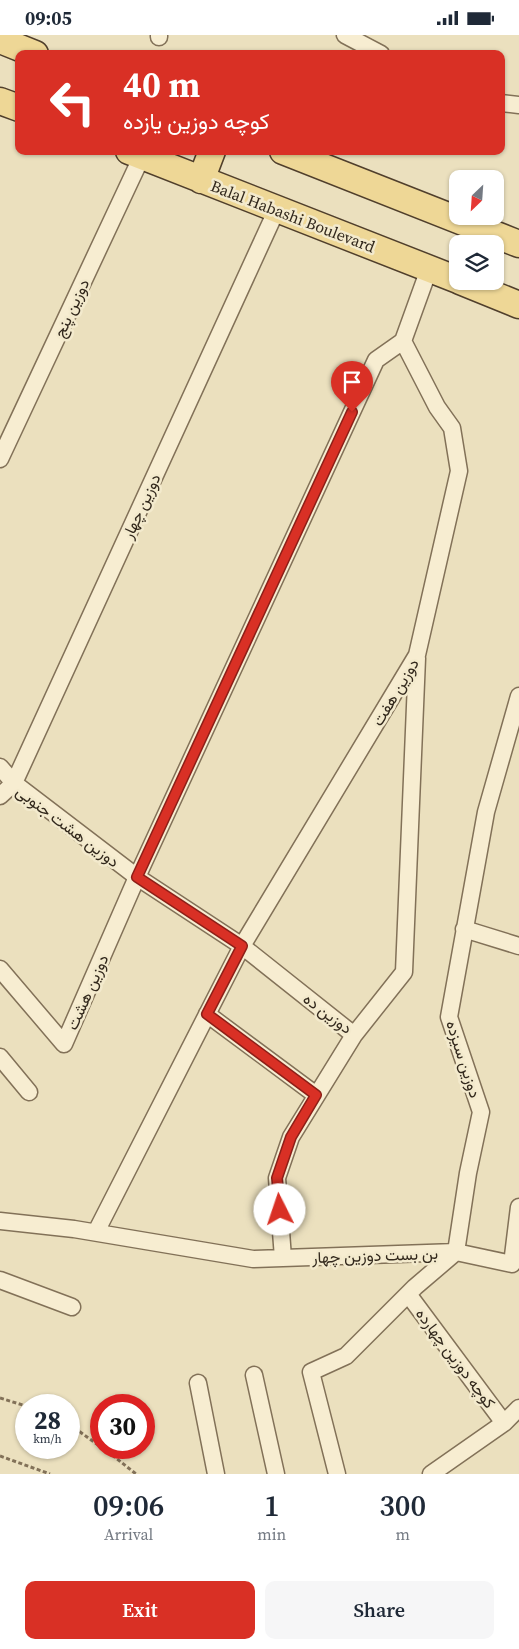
<!DOCTYPE html>
<meta charset="utf-8">
<style>
:root{--surface:#fff;--page:#f6f6f7;--text:#1f2937;--muted:#747a83;--accent:#d93025}
body{margin:0;font-family:"Source Serif 4",Vazirmatn,serif;background:var(--page);color:var(--text);height:100vh;display:flex;flex-direction:column;font-size:19px;white-space:nowrap}
*{box-sizing:border-box;margin:0}
p{font-size:16px;color:var(--muted)}
.icon{flex:none;width:28px;height:28px;fill:none;stroke:currentColor;stroke-width:2;stroke-linecap:round;stroke-linejoin:round}
.map{position:relative;height:1439px;overflow:hidden}
.details{display:flex;flex-direction:column;background:var(--surface);flex:1}
.details>*{flex:none}
.banner{position:absolute;left:15px;top:15px;width:490px;height:105px;border-radius:10px;box-shadow:0 1px 4px #0004;background:#d93025;color:#fff;overflow:hidden}
.needle{width:32px;rotate:205deg}
.buttons{position:absolute;left:449px;top:135px;display:grid;gap:10px}
.buttons a{display:grid;place-items:center;width:55px;height:55px;border-radius:10px;background:var(--surface);box-shadow:0 1px 4px #0004;font-size:25px}
.speed{position:absolute;left:15px;top:1359px;display:flex;gap:10px;font-size:25px;font-weight:700;text-align:center}
.speed>*{display:grid;place-content:center;width:65px;height:65px;border-radius:50%;background:var(--surface);box-shadow:0 1px 4px #0004;line-height:1}
.speed small{font-size:12px;font-weight:400}
.speed .limit{border:8px solid #d22;background:#fff;color:#111}
.pin{position:absolute;display:grid;place-items:center;width:42px;height:42px;color:#fff;margin:-51px -21px;border-radius:50% 50% 50% 0;rotate:-45deg;box-shadow:0 0 5px #0007}
.pin .icon{rotate:45deg}
.me{position:absolute;width:55px;margin:-28px;rotate:356deg;stroke-linejoin:round;filter:drop-shadow(0 0 4px #0008)}
.turn{display:flex;align-items:center;gap:18px;height:105px;padding:0 25px;font-size:22px}
.turn .icon{width:65px;height:65px;stroke-width:2.5}
.turn b{display:block;font-size:35px;line-height:42px}
.eta{display:flex;justify-content:space-evenly;align-items:center;height:85px;text-align:center}
.eta b{font-size:30px;font-weight:600;line-height:35px}
.primary-button{display:flex;gap:10px;margin-top:auto;padding:10px 25px}
.primary-button a{flex:1;height:58px;border-radius:10px;background:var(--accent);color:#fff;font-size:20px;font-weight:600;line-height:58px;text-align:center}
.primary-button a+a{background:var(--page);color:var(--text)}
.status{display:flex;justify-content:space-between;align-items:center;height:35px;padding:0 25px;background:var(--surface);direction:ltr}
.status svg{height:14px;fill:currentColor}
.map>svg:first-child{display:block}
.lines{fill:none;stroke-linecap:round;stroke-linejoin:round}
.minor-casing{stroke:#827158;stroke-width:19}
.primary-casing{stroke:#503f2c;stroke-width:29}
.path{stroke:#827158;stroke-width:3;stroke-dasharray:4 2.5;stroke-linecap:butt}
.minor{stroke:#f7edd1;stroke-width:16}
.primary{stroke:#eed796;stroke-width:26}
.route-casing{stroke:#8d1f18;stroke-width:12}
.route{stroke:#d93025;stroke-width:9}
.labels{text-anchor:middle;stroke-width:5;stroke-linejoin:round;paint-order:stroke}
.street-label{font-size:16px;fill:#32281c;stroke:#f3eacd}
</style>
<div class="status"><b>09:05</b><svg viewBox="0 0 49 12"><path d="M0 12V9h3v3zM5 12V6h3v6zM10 12V3h3v9zM15 12V0h3v12zM26 1h20v11H26zM47 4h2v5h-2z"/></svg></div>
<div class="map">
<svg width="519" height="1439" viewBox="0 0 519 1439">
<rect width="100%" height="100%" fill="#ebe0be"/>
<g class="lines">
<g class="minor-casing">
<path id="minor" d="M 345,0 L 381,19
M 159,2 L 159,0
M 501,68 L 519,70
M 0,424 L 142,121
M 519,661 L 486,777 L 449,982 L 481,1077 L 468,1138 L 456,1217 L 512,1229 L 519,1172
M 0,732 L 14,748 L 277,174
M 0,761 L 14,748 L 137,842 L 242,911 L 417,620 L 459,436 L 452,393 L 437,372 L 403,306 L 429,234
M 464,894 L 519,911
M 0,934 L 64,1009 L 137,842 L 376,325 L 403,306
M 207,979 L 316,1060
M 0,1022 L 29,1057
M 0,1186 L 74,1194 L 253,1224 L 456,1217 L 415,1252 L 346,1321 L 311,1337 L 337,1439
M 96,1197 L 242,911 L 354,1000 L 404,937 L 417,623
M 283,1223 L 277,1143 L 291,1102 L 354,1000
M 0,1245 L 72,1272
M 408,1259 L 504,1388
M 254,1340 L 276,1439
M 198,1348 L 216,1439
M 431,1439 L 504,1388 L 519,1373"/>
</g>
<g class="primary-casing">
<path id="primary" d="M 0,5 L 35,19
M 0,66 L 19,73
M 129,116 L 458,245
M 283,116 L 519,209
M 201,145 L 212,116
M 460,246 L 519,270"/>
</g>
<path class="path" d="M 0,1363 L 26,1371
M 69,1389 L 101,1412
M 102,1412 L 136,1439
M 0,1421 L 50,1439"/>
<use href="#minor" class="minor"/>
<use href="#primary" class="primary"/>
</g>
<g class="lines">
<g class="route-casing">
<path id="route" d="M 280,1175 L 277,1143 L 291,1102 L 316,1060 L 207,979 L 242,911 L 137,842 L 352,377"/>
</g>
<use href="#route" class="route"/>
</g>
<g class="labels">
<g class="street-label">
<text transform="translate(293 181) rotate(21)" y="6">Balal Habashi Boulevard</text>
<text transform="translate(71 273) rotate(-65)" y="6">دوزین پنج</text>
<text transform="translate(141 471) rotate(-65)" y="6">دوزین چهار</text>
<text transform="translate(395 657) rotate(-59)" y="6">دوزین هفت</text>
<text transform="translate(68 791) rotate(37)" y="6">دوزین هشت جنوبی</text>
<text transform="translate(87 957) rotate(-66)" y="6">دوزین هشت</text>
<text transform="translate(328 978) rotate(37)" y="6">دوزین ده</text>
<text transform="translate(464 1024) rotate(72)" y="6">دوزین سیزده</text>
<text transform="translate(375 1220) rotate(-2)" y="6">بن بست دوزین چهار</text>
<text transform="translate(456 1323) rotate(53)" y="6">کوچه دوزین چهارده</text>
</g>
</g>
</svg>
<div class="buttons">
<a><svg class="needle" viewBox="-14 -14 28 28"><path d="M0-13l5 13h-10z" fill="#e53935"/><path d="M0 13l5-13h-10z" fill="#747a83"/></svg></a>
<a><svg class="icon" aria-label="layers" viewBox="0 0 24 24"><path d="M12 4l9 5-9 5-9-5zM3 14l9 5 9-5"/></svg></a>
</div>
<div class="speed"><div>28<small>km/h</small></div><div class="limit">30</div></div>
<div class="pin" style="left:352px;top:377px;background:#d93025"><svg class="icon" aria-label="arrive" viewBox="0 0 24 24"><path d="M6 21V4h12l-3 4 3 4H6"/></svg></div>
<svg class="me" style="left:280px;top:1175px" viewBox="-20 -20 40 40"><circle r="19" fill="#fff"/><path d="M0-13L10 11 0 6-10 11z" fill="#d93025"/></svg>
<div class="banner">
<div class="turn"><svg class="icon" aria-label="left" viewBox="0 0 24 24"><path d="M17 20v-9H6M10 6l-5 5 5 5"/></svg><div><b>40 m</b>کوچه دوزین یازده</div></div>
</div>
</div>
<section class="details">
<div class="eta">
<div><b>09:06</b><p>Arrival</p></div>
<div><b>1</b><p>min</p></div>
<div><b>300</b><p>m</p></div>
</div>
<div class="primary-button"><a>Exit</a><a>Share</a></div>
</section>
